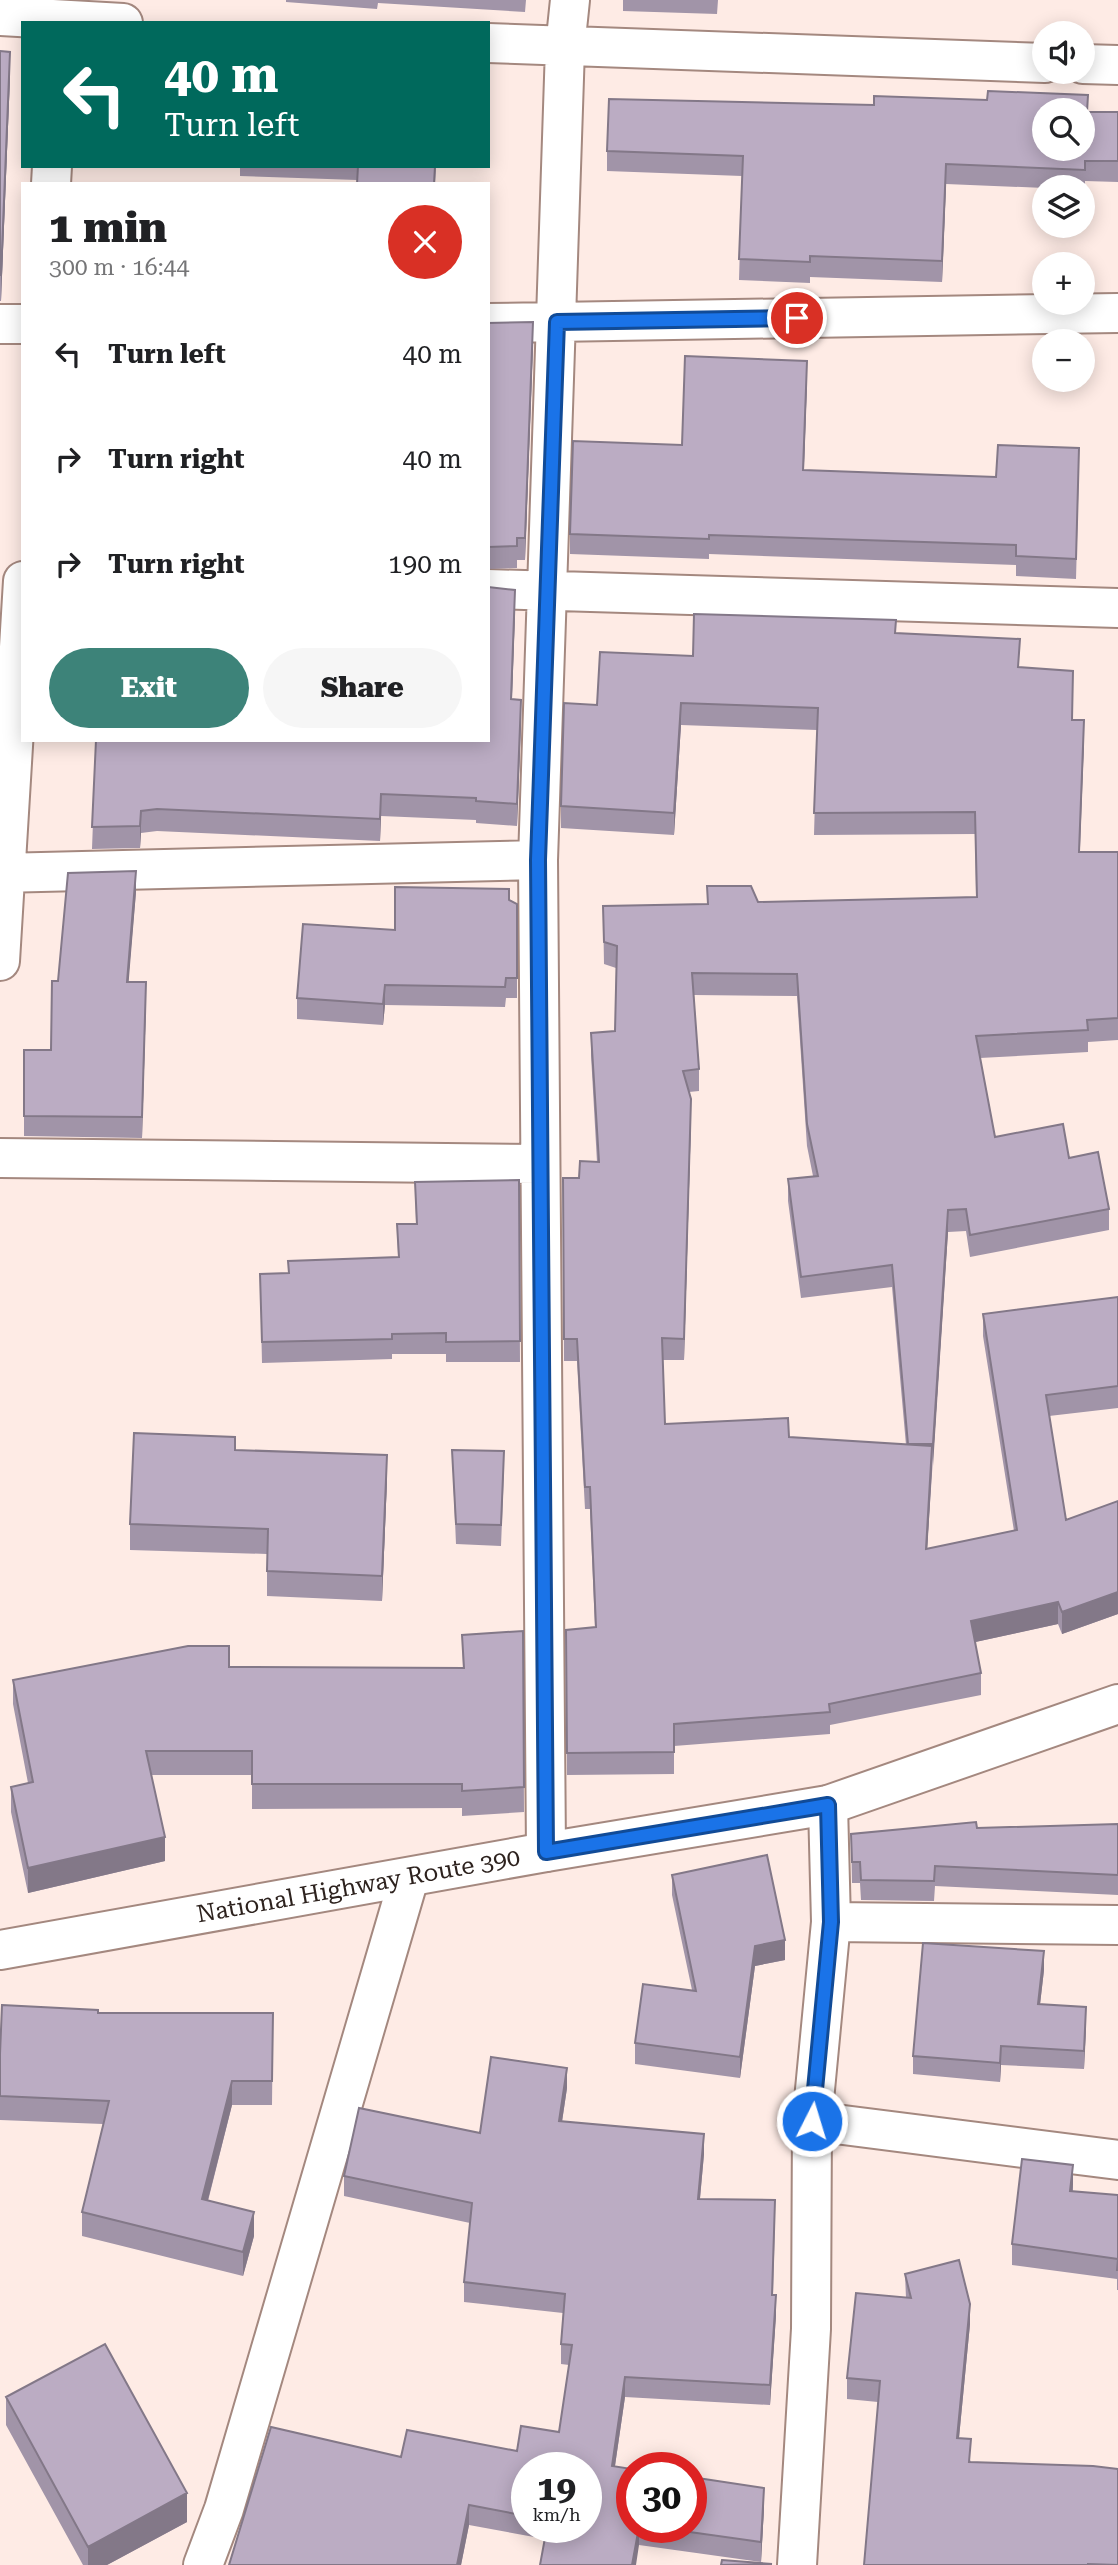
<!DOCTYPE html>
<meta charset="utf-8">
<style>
:root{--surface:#fff;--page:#f6f6f6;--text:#202124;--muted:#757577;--accent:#3d8379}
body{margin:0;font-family:"Roboto Serif",serif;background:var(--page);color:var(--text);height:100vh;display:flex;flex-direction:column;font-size:26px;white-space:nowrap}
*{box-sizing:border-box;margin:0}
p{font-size:23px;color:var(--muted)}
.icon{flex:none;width:38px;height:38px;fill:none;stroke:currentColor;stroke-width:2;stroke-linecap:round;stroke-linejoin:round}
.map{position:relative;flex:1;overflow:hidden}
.sheet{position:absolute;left:21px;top:182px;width:469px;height:560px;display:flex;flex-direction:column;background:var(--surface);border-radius:0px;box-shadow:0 4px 18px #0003}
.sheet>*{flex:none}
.top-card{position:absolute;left:21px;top:21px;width:469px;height:147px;border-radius:0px;box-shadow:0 4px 18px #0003;background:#00695c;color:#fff;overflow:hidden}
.buttons{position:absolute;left:1032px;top:21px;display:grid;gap:14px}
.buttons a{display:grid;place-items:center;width:63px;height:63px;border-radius:50%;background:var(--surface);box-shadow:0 4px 18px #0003;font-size:35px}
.speed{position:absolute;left:511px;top:2452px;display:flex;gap:14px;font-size:35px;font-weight:700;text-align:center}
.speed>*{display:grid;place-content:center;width:91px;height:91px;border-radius:50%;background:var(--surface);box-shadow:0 4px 18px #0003;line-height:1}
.speed small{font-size:18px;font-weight:400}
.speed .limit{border:10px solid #d22;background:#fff;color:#111}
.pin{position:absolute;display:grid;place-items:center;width:60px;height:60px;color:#fff;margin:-30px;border:4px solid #fff;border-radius:50%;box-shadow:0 2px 7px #0007}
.me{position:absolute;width:77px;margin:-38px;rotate:5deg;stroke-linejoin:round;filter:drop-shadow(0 0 5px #0008)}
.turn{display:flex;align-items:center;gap:24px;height:147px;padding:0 28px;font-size:32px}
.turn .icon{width:91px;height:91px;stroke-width:2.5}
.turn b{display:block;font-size:49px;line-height:60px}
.round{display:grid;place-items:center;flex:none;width:74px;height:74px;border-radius:37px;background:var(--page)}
.summary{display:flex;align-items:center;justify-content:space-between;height:119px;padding:0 28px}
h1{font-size:42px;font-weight:800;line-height:52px}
.button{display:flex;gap:14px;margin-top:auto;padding:14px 28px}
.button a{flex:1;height:80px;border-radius:42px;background:var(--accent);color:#fff;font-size:28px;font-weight:800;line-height:80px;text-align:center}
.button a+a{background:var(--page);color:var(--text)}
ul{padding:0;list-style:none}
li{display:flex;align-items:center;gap:21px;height:105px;padding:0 28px}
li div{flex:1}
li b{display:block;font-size:26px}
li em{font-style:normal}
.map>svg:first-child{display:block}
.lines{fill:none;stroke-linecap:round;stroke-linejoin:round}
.minor-casing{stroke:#a4887f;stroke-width:42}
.highway-casing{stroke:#a4887f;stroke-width:42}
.minor{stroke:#fff;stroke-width:38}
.highway{stroke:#fff;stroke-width:38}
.wall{fill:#a194a8;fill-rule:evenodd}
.shaded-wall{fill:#837888}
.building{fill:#bbacc3;stroke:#837888;stroke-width:2;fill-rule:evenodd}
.route-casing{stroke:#114b97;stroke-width:18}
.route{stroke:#1a73e8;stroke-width:12}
.labels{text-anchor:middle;stroke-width:7;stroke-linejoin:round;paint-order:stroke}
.street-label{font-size:24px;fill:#2d221e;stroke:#fdfdfd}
</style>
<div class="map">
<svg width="1118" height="2565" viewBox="0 0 1118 2565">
<rect width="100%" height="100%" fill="#feebe5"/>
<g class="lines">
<g class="minor-casing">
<path id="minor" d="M 0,16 L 123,23
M 488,43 L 1045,63
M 1083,64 L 1118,65
M 51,184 L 52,166
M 488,323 L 1118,313
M 0,324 L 23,324
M 488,589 L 1118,608
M 0,873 L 538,860
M 0,961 L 23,581
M 0,1158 L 540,1164
M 546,1852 L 538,860 L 565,48 L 570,0
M 831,1922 L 1118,1925
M 812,2121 L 1118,2160
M 203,2565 L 224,2509 L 409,1878
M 797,2565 L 811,2329 L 812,2121 L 831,1922 L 828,1805"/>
</g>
<g class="highway-casing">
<g id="highway">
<path id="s1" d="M 0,1950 L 546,1852 L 828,1805 L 1118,1704"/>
</g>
</g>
<use href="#minor" class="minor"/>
<use href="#highway" class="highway"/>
</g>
<path class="wall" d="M 286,0 L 526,0 L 525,12 L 378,3 L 377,9 L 286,2 Z
M 623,0 L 718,0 L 717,14 L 623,11 Z
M 0,51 L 10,77 L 1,301 L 0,301 Z
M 1088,112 L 1118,112 L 1118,182 L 1085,181 L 1085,190 L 1083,190 L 1083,187 L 1045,187 L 1045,188 L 946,184 L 942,282 L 810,277 L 810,283 L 739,280 L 742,176 L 607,171 L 607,151 Z
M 240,166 L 436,166 L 435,184 L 357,184 L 357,180 L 240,176 Z
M 488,323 L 533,344 L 525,560 L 517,560 L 517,568 L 488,569 Z
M 807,381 L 804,470 L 996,477 L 1079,468 L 1076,579 L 1016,576 L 1016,565 L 709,554 L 709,559 L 570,554 L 570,534 L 682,445 Z
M 515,612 L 512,700 L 521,722 L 517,826 L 476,823 L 476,820 L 381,816 L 380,841 L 157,831 L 141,833 L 140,848 L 92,849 L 96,740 L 488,740 Z
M 896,633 L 1020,667 L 1072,720 L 1084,742 L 1079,852 L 1118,852 L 1118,1040 L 1088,1042 L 1088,1052 L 980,1058 L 995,1137 L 1069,1158 L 1109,1209 L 1109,1230 L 970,1257 L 966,1231 L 948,1232 L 927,1549 L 1014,1531 L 983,1336 L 983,1314 L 1118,1297 L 1118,1408 L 1049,1416 L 1066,1520 L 1118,1501 L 1118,1614 L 1062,1634 L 1058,1624 L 975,1642 L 981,1673 L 981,1695 L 830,1725 L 830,1734 L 674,1746 L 674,1774 L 567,1775 L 566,1630 L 595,1628 L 590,1509 L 585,1509 L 577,1361 L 564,1361 L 563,1178 L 579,1178 L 597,1162 L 591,1055 L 591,1033 L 615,1031 L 616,968 L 604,964 L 603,906 L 707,904 L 707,886 L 758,902 L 976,897 L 975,834 L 814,835 L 817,730 L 681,725 L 674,835 L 561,828 L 561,806 L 597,705 L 693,656 ZM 694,995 L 797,996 L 807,1146 L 813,1176 L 788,1179 L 788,1201 L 801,1298 L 892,1287 L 906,1445 L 789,1437 L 665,1424 L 663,1360 L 684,1360 L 691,1121 L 689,1092 L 699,1091 L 699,1069 Z
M 136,892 L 128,982 L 146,1002 L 142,1138 L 24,1136 L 24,1050 L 51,1050 L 58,981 Z
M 509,900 L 517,904 L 517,998 L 506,998 L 505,1007 L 385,1005 L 383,1025 L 297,1019 L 297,998 L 395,930 Z
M 519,1180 L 520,1362 L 446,1362 L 446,1354 L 392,1354 L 392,1359 L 262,1363 L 260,1274 L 288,1273 L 398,1257 L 397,1224 L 416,1224 L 415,1182 Z
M 452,1450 L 504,1471 L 501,1546 L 456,1544 Z
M 387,1480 L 382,1601 L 267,1596 L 267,1554 L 130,1550 L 130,1524 Z
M 523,1631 L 524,1812 L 462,1816 L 462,1808 L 252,1809 L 252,1775 L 151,1775 L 165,1861 L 28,1893 L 11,1812 L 11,1787 L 28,1783 L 13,1704 L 13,1680 L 229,1667 L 463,1668 L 462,1635 Z
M 1118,1824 L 1118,1895 L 935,1886 L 934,1901 L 861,1900 L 860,1883 L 852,1883 L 851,1834 L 977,1828 Z
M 672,1875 L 785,1960 L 755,1966 L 740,2078 L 635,2064 L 635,2043 L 692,1990 L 672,1895 Z
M 1044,1970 L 1040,2004 L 1086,2025 L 1084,2069 L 1001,2065 L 1000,2082 L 913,2074 L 913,2056 Z
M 98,2013 L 273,2013 L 272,2105 L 232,2105 L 208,2201 L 254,2236 L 243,2276 L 82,2236 L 82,2212 L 103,2124 L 0,2120 L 0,2054 Z
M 567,2088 L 562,2122 L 704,2154 L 700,2199 L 775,2220 L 773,2295 L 776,2315 L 770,2405 L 625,2397 L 615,2466 L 632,2527 L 691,2527 L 764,2508 L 761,2562 L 639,2545 L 545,2539 L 469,2525 L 461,2565 L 229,2565 L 401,2457 L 517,2451 L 559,2432 L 569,2365 L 561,2364 L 561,2344 L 563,2313 L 464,2302 L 464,2282 L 470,2223 L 344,2196 L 344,2176 L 480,2133 ZM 527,2468 L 586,2527 L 527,2527 Z
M 1073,2185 L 1073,2191 L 1118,2195 L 1118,2290 L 1117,2290 L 1117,2279 L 1012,2265 L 1012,2244 Z
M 905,2274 L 970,2324 L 959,2438 L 971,2462 L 1118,2565 L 864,2565 L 878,2402 L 847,2399 L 847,2378 L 906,2298 Z
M 6,2397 L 187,2522 L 107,2565 L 83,2565 L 6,2425 Z"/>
<path class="shaded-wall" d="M 10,52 L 10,77 L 1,301 L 1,275 Z
M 946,164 L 946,184 L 942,282 L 942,261 Z
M 533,322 L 533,344 L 525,560 L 525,538 Z
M 807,361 L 807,381 L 803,490 L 803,470 Z
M 515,590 L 515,612 L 511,721 L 511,699 Z
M 521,700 L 521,722 L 517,826 L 517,804 Z
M 681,703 L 681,725 L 674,835 L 674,813 Z
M 1084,720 L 1084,742 L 1079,874 L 1079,852 Z
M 381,794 L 381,816 L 380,841 L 380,819 Z
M 141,811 L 141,833 L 140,848 L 140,826 Z
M 136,871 L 136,892 L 127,1002 L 127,982 Z
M 146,982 L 146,1002 L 142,1138 L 142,1117 Z
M 385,985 L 385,1005 L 383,1025 L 383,1004 Z
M 691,1099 L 691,1121 L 684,1360 L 684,1339 Z
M 948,1210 L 948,1232 L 933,1466 L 933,1444 Z
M 932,1446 L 932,1468 L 926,1571 L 926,1549 Z
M 387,1455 L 387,1480 L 382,1601 L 382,1576 Z
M 1118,1592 L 1118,1614 L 1062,1634 L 1062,1612 Z
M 1058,1602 L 1058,1624 L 971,1643 L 971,1621 Z
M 165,1837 L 165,1861 L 28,1893 L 28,1868 Z
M 785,1940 L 785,1960 L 755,1966 L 740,2078 L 740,2057 L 755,1946 Z
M 1044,1951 L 1044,1970 L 1038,2022 L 1038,2004 Z
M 1086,2007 L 1086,2025 L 1084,2069 L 1084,2051 Z
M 1001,2046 L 1001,2065 L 1000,2082 L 1000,2063 Z
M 567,2068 L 567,2088 L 559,2141 L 559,2121 Z
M 232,2081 L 232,2105 L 202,2223 L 202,2199 Z
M 704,2134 L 704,2154 L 698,2219 L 698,2199 Z
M 1073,2165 L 1073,2185 L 1070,2211 L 1070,2191 Z
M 254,2212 L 254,2236 L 243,2276 L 243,2252 Z
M 776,2295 L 776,2315 L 770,2405 L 770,2385 Z
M 970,2304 L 970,2324 L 957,2458 L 957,2438 Z
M 625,2377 L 625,2397 L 612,2486 L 612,2466 Z
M 764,2488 L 764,2508 L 761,2562 L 761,2542 Z
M 187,2493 L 187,2522 L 107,2565 L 88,2565 L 88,2547 Z
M 469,2505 L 469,2525 L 461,2565 L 457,2565 Z
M 639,2527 L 639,2545 L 636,2565 L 632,2565 Z"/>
<path class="building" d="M 0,51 L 10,52 L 1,275 L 0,275 Z
M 988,91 L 1088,95 L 1087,112 L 1118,112 L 1118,161 L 1085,161 L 1085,170 L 946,164 L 942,261 L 810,256 L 810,262 L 739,259 L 743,156 L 607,151 L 609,99 L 874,105 L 874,96 L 987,100 ZM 1045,110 L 1083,110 L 1083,149 L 1045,149 Z
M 358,166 L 435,166 L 434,184 L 357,184 Z
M 533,322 L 525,538 L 517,538 L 517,546 L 488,547 L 488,323 Z
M 685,356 L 807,361 L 803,470 L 996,477 L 998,445 L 1079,448 L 1076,559 L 1016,556 L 1016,545 L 709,535 L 709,539 L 570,534 L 573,441 L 682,445 Z
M 488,587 L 515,590 L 511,699 L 521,700 L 517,804 L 476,801 L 476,798 L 381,794 L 380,819 L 157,809 L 141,811 L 140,826 L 92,827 L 96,740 L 488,740 Z
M 694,614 L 896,620 L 895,633 L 1020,639 L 1018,667 L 1073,671 L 1072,720 L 1084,720 L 1079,852 L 1118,852 L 1118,1018 L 1087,1020 L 1088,1030 L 976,1036 L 995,1137 L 1063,1124 L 1069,1158 L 1098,1152 L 1109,1209 L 970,1235 L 966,1209 L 948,1210 L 933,1444 L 908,1444 L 892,1265 L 801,1277 L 788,1179 L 818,1176 L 807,1124 L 797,974 L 692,973 L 699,1069 L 683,1071 L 691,1099 L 684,1339 L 662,1338 L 665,1424 L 788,1418 L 789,1437 L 932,1446 L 926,1549 L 1017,1530 L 983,1314 L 1118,1297 L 1118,1386 L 1046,1395 L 1066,1520 L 1118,1501 L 1118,1592 L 1062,1612 L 1058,1602 L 971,1621 L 981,1673 L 829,1704 L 830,1712 L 674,1724 L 674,1752 L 567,1753 L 566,1630 L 596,1627 L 590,1487 L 585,1487 L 577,1339 L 564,1339 L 563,1178 L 579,1178 L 580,1161 L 599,1162 L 591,1033 L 615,1031 L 617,946 L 604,942 L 603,906 L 708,904 L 707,886 L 751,886 L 758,902 L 977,897 L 975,812 L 814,813 L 818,708 L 681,703 L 674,813 L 561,806 L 564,703 L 597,705 L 600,652 L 693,656 Z
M 136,871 L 127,982 L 146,982 L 142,1117 L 24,1116 L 24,1050 L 51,1050 L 52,981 L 58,981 L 68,873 Z
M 395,887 L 509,889 L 509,900 L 517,904 L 517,978 L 506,978 L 505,987 L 385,985 L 383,1004 L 297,998 L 303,924 L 395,930 Z
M 519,1180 L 520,1341 L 446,1342 L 446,1333 L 392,1334 L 392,1339 L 262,1342 L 260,1274 L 289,1273 L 288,1261 L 399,1257 L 397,1224 L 417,1224 L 415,1182 Z
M 134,1433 L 235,1437 L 235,1450 L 387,1455 L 382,1576 L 267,1571 L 268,1529 L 130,1524 Z
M 452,1450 L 504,1451 L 501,1525 L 456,1524 Z
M 523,1631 L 524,1787 L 462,1791 L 462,1784 L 252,1784 L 252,1751 L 146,1751 L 165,1837 L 28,1868 L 11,1787 L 33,1782 L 13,1680 L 188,1646 L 229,1646 L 229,1667 L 464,1668 L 462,1635 Z
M 976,1822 L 977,1828 L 1118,1824 L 1118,1875 L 935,1866 L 934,1881 L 861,1880 L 860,1862 L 852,1862 L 851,1834 Z
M 767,1855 L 785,1940 L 755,1946 L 740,2057 L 635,2043 L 643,1984 L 696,1991 L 672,1875 Z
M 923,1943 L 1044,1951 L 1038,2004 L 1086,2007 L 1084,2051 L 1001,2046 L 1000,2063 L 913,2056 Z
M 2,2005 L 98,2010 L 98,2013 L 273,2013 L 272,2081 L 232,2081 L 202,2199 L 254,2212 L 243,2252 L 82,2212 L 109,2101 L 0,2096 L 0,2054 Z
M 491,2057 L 567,2068 L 559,2121 L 704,2134 L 698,2199 L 775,2200 L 772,2295 L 776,2295 L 770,2385 L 625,2377 L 612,2466 L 632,2469 L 632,2527 L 639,2527 L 632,2565 L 540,2565 L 547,2527 L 586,2527 L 586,2468 L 527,2468 L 527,2516 L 469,2505 L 457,2565 L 229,2565 L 271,2427 L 401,2457 L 407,2430 L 517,2451 L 521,2426 L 559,2432 L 572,2345 L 561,2344 L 565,2294 L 464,2282 L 472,2203 L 344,2176 L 359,2108 L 480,2133 Z
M 1022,2159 L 1073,2165 L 1070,2191 L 1118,2195 L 1118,2270 L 1117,2270 L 1118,2259 L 1012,2244 Z
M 959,2260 L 970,2304 L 957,2438 L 971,2439 L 969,2462 L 1093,2466 L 1118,2469 L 1118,2565 L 1088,2564 L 1088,2565 L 864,2565 L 880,2381 L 847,2378 L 856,2293 L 911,2298 L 905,2274 Z
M 105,2344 L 187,2493 L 88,2547 L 6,2397 Z
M 691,2477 L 764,2488 L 761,2542 L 654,2527 L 691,2527 Z
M 722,2560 L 772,2564 L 721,2565 Z"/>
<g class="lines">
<g class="route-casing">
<path id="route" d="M 797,318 L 557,322 L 538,860 L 546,1852 L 828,1805 L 831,1922 L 812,2121"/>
</g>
<use href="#route" class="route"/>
</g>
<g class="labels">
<g class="street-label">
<text dy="8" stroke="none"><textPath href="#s1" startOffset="364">National Highway Route 390</textPath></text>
</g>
</g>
</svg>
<div class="buttons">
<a><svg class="icon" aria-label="sound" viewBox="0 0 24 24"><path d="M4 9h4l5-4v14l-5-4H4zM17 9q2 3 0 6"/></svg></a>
<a><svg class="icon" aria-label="search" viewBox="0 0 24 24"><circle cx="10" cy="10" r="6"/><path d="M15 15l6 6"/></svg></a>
<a><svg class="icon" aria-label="layers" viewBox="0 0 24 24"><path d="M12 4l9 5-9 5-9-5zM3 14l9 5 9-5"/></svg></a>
<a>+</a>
<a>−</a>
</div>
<div class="speed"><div>19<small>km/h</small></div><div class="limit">30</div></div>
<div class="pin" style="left:797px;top:318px;background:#d93025"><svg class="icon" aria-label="arrive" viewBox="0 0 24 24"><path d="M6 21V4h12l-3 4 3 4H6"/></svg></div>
<svg class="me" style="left:812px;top:2121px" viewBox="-20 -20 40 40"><circle r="17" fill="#1a73e8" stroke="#fff" stroke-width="3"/><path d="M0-11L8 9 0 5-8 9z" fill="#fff"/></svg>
<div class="top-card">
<div class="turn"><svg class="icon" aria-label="left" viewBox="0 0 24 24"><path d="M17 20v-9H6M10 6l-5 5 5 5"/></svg><div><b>40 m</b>Turn left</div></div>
</div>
<section class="sheet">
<div class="summary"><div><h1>1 min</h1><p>300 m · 16:44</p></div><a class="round" style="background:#d93025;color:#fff"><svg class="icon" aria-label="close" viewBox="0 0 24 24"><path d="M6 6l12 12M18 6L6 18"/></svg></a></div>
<ul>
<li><svg class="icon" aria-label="left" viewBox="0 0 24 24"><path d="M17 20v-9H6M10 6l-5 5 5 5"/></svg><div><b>Turn left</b></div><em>40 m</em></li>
<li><svg class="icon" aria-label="right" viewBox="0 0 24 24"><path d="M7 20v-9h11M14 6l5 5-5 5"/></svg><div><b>Turn right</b></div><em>40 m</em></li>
<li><svg class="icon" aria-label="right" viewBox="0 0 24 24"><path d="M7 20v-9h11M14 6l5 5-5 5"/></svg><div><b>Turn right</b></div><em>190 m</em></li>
</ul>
<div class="button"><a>Exit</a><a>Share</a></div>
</section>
</div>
